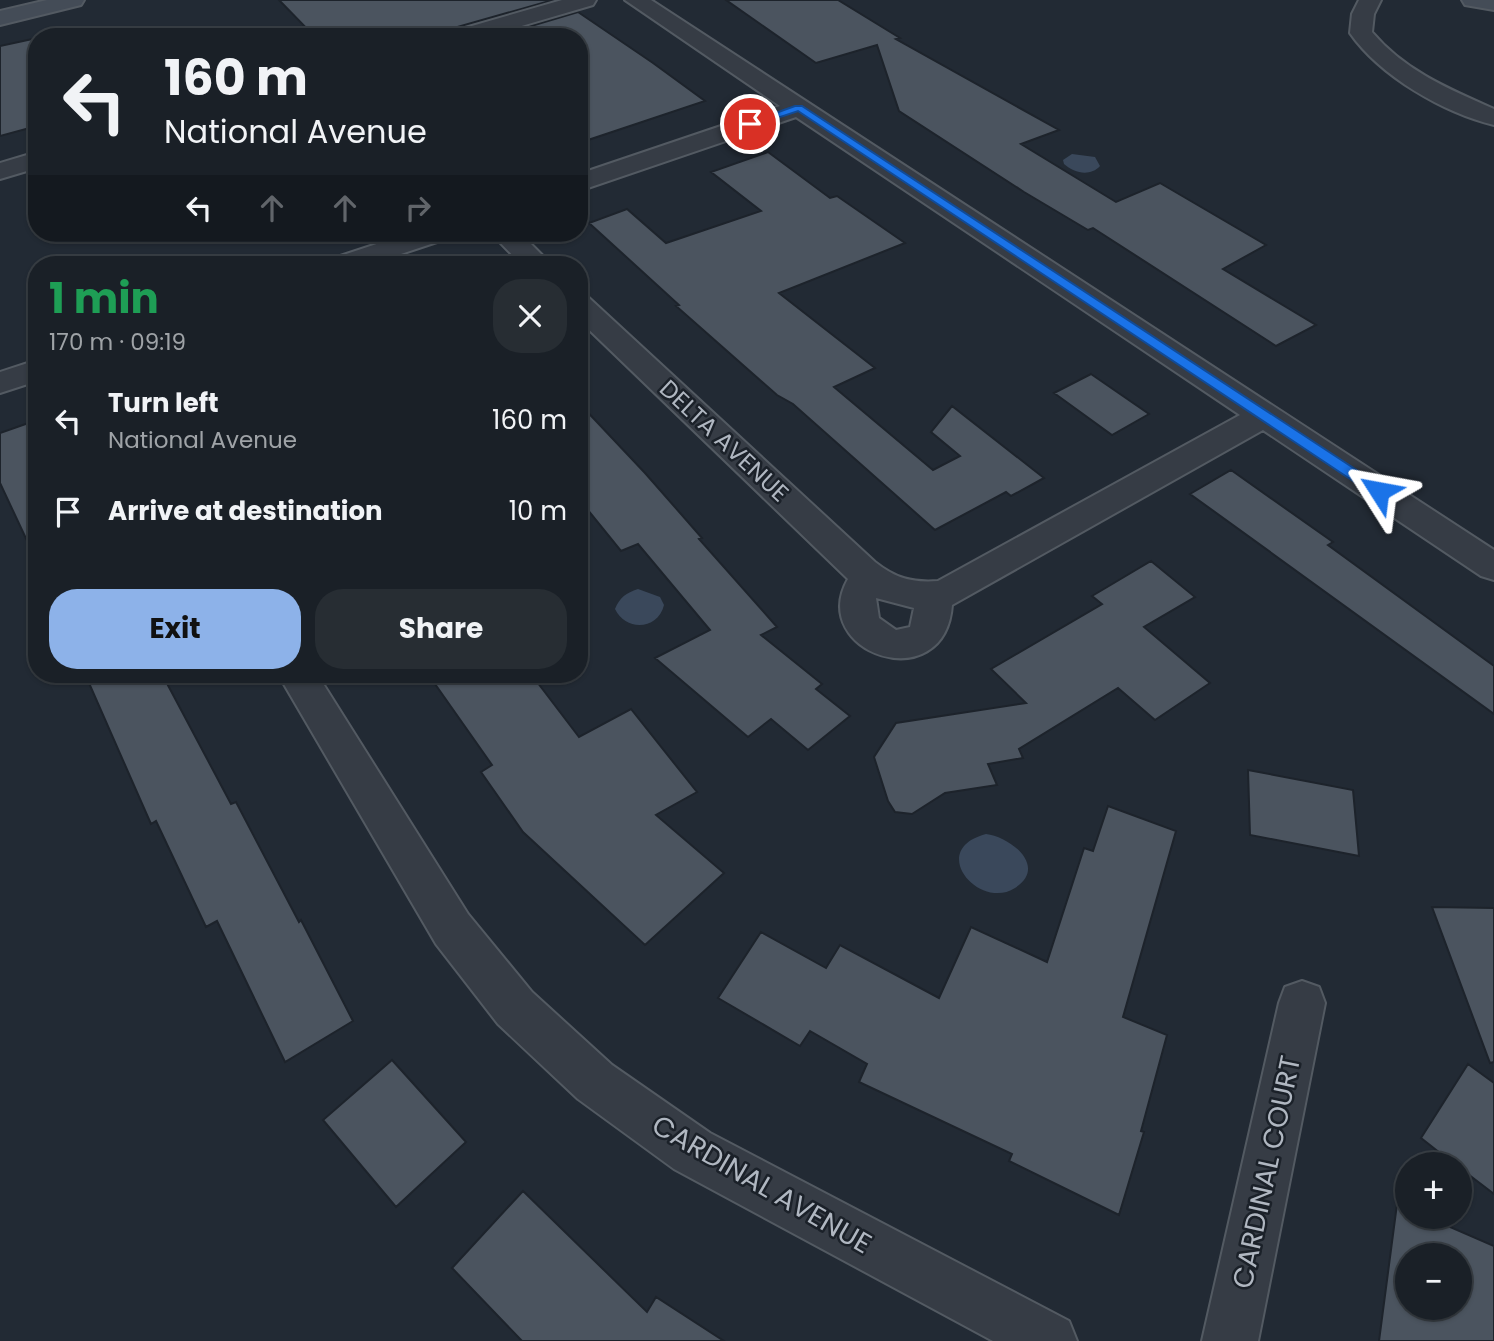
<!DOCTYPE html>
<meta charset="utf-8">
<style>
:root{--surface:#1a2027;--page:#272d33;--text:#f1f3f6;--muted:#9fa3a7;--line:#383e44;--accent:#8db2e9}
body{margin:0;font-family:Poppins,sans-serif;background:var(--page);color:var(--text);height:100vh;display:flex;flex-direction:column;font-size:26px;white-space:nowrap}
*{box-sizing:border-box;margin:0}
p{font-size:23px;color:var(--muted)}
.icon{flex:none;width:38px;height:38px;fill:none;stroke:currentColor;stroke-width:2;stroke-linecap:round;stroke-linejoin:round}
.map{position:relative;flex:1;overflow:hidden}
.details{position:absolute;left:28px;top:256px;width:560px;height:427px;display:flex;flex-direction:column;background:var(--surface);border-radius:28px;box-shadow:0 2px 5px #0004,0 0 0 2px var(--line)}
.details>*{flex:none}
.banner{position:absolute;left:28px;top:28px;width:560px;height:214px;border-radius:28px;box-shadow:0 2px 5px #0004,0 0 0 2px var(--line);background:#1a2027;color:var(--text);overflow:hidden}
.tools{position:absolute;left:1395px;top:1152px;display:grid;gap:14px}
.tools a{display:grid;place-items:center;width:77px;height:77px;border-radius:50%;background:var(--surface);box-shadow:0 2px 5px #0004,0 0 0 2px var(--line);font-size:35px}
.pin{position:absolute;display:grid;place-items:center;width:60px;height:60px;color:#fff;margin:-30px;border:4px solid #fff;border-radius:50%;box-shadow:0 2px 7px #0007}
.me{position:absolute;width:77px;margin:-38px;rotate:304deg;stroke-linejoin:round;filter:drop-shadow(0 0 5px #0008)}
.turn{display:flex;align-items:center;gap:24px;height:147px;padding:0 21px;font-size:32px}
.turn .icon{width:91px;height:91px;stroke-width:2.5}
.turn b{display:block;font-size:49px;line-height:60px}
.lanes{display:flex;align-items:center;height:66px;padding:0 21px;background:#0003;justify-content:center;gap:35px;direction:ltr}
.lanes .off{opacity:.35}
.round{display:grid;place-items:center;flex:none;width:74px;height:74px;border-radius:28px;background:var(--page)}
.overview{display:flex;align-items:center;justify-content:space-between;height:119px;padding:0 21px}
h1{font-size:42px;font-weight:700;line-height:52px;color:#1e9e55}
.cta{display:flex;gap:14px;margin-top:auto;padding:14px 21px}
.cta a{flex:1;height:80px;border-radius:28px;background:var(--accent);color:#111;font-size:28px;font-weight:700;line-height:80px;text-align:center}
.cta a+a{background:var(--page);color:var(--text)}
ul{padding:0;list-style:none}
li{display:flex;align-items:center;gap:21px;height:91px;padding:0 21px}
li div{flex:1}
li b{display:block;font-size:26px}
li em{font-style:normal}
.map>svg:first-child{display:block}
.water{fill:#3a485b}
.building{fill:#4b545f;stroke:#1d232b;stroke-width:2;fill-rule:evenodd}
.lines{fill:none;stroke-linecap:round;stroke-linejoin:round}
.minor-casing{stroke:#535a62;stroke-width:4}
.secondary-casing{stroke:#535a62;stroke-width:4}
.minor{fill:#363c45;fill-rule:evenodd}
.secondary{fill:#444c57;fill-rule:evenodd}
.route{fill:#1a73e8;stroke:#114b97;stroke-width:2}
.labels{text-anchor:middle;stroke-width:5;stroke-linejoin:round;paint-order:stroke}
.street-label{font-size:24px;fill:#b0b7c1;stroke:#1b2129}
.near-street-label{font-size:28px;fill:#b0b7c1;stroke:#1b2129}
</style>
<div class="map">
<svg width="1494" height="1341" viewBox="0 0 1494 1341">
<rect width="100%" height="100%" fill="#222a34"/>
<path class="water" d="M 1072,154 L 1095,157 L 1100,166 C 1090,177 1074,173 1064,164 L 1063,160 Z
M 638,589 L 660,597 L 664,605 C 658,630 626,632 615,609 C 620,597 626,593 638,589 Z
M 986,834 C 1011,837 1048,867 1015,888 C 980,911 926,850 986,834 Z"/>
<path class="building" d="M 279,0 L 553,0 L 450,29 L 446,37 L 315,37 Z
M 726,0 L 838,0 L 900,38 L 896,39 L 1059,130 L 1021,144 L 1116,202 L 1160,183 L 1266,245 L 1223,269 L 1316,325 L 1276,346 L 1093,228 L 1088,230 L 1024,192 L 899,111 L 877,45 L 816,63 Z
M 578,12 L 653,63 L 705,101 L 579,143 L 579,37 L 494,37 Z
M 37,38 L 37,126 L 0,136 L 0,46 Z
M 768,152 L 830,198 L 837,196 L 905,243 L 779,293 L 875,368 L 834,387 L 933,470 L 960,456 L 931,432 L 952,406 L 1044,478 L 1011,496 L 1006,492 L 935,530 L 793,404 L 777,395 L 676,306 L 679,305 L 589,223 L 627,209 L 666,243 L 761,211 L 711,172 Z
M 1091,374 L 1149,414 L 1112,435 L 1054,393 Z
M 579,403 L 645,473 L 702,538 L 699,539 L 777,627 L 761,635 L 822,684 L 816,689 L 850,716 L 808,750 L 771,719 L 748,737 L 655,658 L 710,630 L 638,544 L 621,551 L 579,499 Z
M 37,420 L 37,562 L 0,483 L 0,433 Z
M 1231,470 L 1333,542 L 1328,545 L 1494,666 L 1494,714 L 1190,494 Z
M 1151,561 L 1195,597 L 1144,627 L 1210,683 L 1155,720 L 1118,688 L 1019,749 L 1023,758 L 988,764 L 997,785 L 945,793 L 912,814 L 895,812 L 888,801 L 874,757 L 896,723 L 1026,703 L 991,669 L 1102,604 L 1092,596 Z
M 85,674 L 162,674 L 231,804 L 236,802 L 299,922 L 301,920 L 353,1021 L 285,1062 L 217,921 L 206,927 L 156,821 L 151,824 Z
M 428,674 L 531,674 L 579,737 L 631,709 L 697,792 L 656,815 L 724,873 L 645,945 L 523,832 L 481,772 L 492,765 Z
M 1248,770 L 1353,790 L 1359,856 L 1250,835 Z
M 1108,806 L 1176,831 L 1123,1017 L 1167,1035 L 1141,1131 L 1144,1132 L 1119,1215 L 1009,1161 L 1012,1154 L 859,1082 L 867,1064 L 810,1031 L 800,1046 L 718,998 L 761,932 L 826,968 L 840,945 L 939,998 L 971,927 L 1047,962 L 1084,848 L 1093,851 Z
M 1432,907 L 1494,908 L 1494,1062 L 1490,1063 Z
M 392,1060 L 466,1142 L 396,1207 L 323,1120 Z
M 1468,1064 L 1494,1083 L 1494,1194 L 1460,1168 L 1460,1164 L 1454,1164 L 1421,1138 Z
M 523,1191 L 647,1312 L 656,1297 L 724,1341 L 522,1341 L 452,1268 Z
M 1397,1204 L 1407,1208 L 1407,1216 L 1425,1216 L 1494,1246 L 1494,1341 L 1379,1341 ZM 1407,1255 L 1460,1255 L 1460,1307 L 1407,1307 Z"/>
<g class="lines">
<g class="minor-casing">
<path id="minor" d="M 562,0 L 596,0 L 593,5 L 484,37 L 448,37 L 451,32 Z
M 625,0 L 651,0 L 1494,550 L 1494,580 L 1481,576 L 1263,430 L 952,605 C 945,700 806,653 848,579 L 579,320 L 579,295 L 589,298 L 875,562 C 895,578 912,583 938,581 L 1240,415 L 796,117 L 579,191 L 579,174 L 780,106 ZM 876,598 L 914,608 L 910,627 L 896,630 L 879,618 Z
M 1359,0 L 1381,0 L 1374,14 L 1372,32 C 1405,71 1449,89 1494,109 L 1494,125 C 1444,113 1380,76 1350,33 L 1352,14 Z
M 37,152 L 37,168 L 0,179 L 0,163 Z
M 410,233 L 450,233 L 446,239 L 371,264 L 330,264 L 334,258 Z
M 491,233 L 520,233 L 551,264 L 521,264 Z
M 37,360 L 37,381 L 0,393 L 0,372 Z
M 278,674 L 317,674 L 468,914 L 532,992 L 612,1065 L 710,1133 L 1069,1321 L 1077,1341 L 993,1341 L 674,1169 L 578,1099 L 498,1024 L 436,944 Z
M 1302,981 L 1319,987 L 1325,1003 L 1258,1341 L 1202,1341 L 1279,1003 L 1285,987 Z"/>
</g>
<g class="secondary-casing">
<path id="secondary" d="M 47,0 L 84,0 L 81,5 L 0,25 L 0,11 Z
M 1462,0 L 1494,0 L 1494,10 L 1465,5 Z"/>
</g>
<use href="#minor" class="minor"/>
<use href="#secondary" class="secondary"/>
</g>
<path class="route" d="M 795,106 L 802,106 L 1384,488 L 1384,495 L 1374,495 L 798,111 L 750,127 L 745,124 Z"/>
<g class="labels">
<g class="street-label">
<text transform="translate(724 441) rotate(43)" y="8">DELTA AVENUE</text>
</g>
<g class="near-street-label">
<text transform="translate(1266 1172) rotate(-78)" y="10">CARDINAL COURT</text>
<text transform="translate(762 1184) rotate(30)" y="10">CARDINAL AVENUE</text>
</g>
</g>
</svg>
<div class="tools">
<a>+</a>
<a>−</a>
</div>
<div class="pin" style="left:750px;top:124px;background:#d93025"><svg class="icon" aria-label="arrive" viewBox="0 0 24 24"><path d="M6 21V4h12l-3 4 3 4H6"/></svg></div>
<svg class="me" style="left:1379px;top:491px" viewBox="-20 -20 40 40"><path d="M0-17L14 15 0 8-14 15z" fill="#1a73e8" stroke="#fff" stroke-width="4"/></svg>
<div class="banner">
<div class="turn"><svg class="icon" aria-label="left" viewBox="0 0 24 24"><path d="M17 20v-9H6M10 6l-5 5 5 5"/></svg><div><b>160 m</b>National Avenue</div></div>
<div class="lanes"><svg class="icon" aria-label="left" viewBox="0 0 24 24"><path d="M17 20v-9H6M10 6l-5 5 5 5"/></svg><svg class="icon off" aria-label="ahead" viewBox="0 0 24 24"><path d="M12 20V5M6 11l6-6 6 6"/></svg><svg class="icon off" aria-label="ahead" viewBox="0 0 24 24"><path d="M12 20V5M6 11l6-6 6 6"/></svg><svg class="icon off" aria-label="right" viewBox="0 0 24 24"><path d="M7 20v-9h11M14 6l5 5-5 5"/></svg></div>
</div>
<section class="details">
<div class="overview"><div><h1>1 min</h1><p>170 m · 09:19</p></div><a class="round"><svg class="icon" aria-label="close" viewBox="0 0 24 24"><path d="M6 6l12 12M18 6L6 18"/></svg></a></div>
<ul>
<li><svg class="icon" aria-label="left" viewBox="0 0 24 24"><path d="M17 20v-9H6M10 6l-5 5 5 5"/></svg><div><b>Turn left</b><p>National Avenue</p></div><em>160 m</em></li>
<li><svg class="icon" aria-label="arrive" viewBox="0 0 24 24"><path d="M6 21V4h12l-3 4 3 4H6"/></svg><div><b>Arrive at destination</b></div><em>10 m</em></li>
</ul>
<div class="cta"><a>Exit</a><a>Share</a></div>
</section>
</div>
